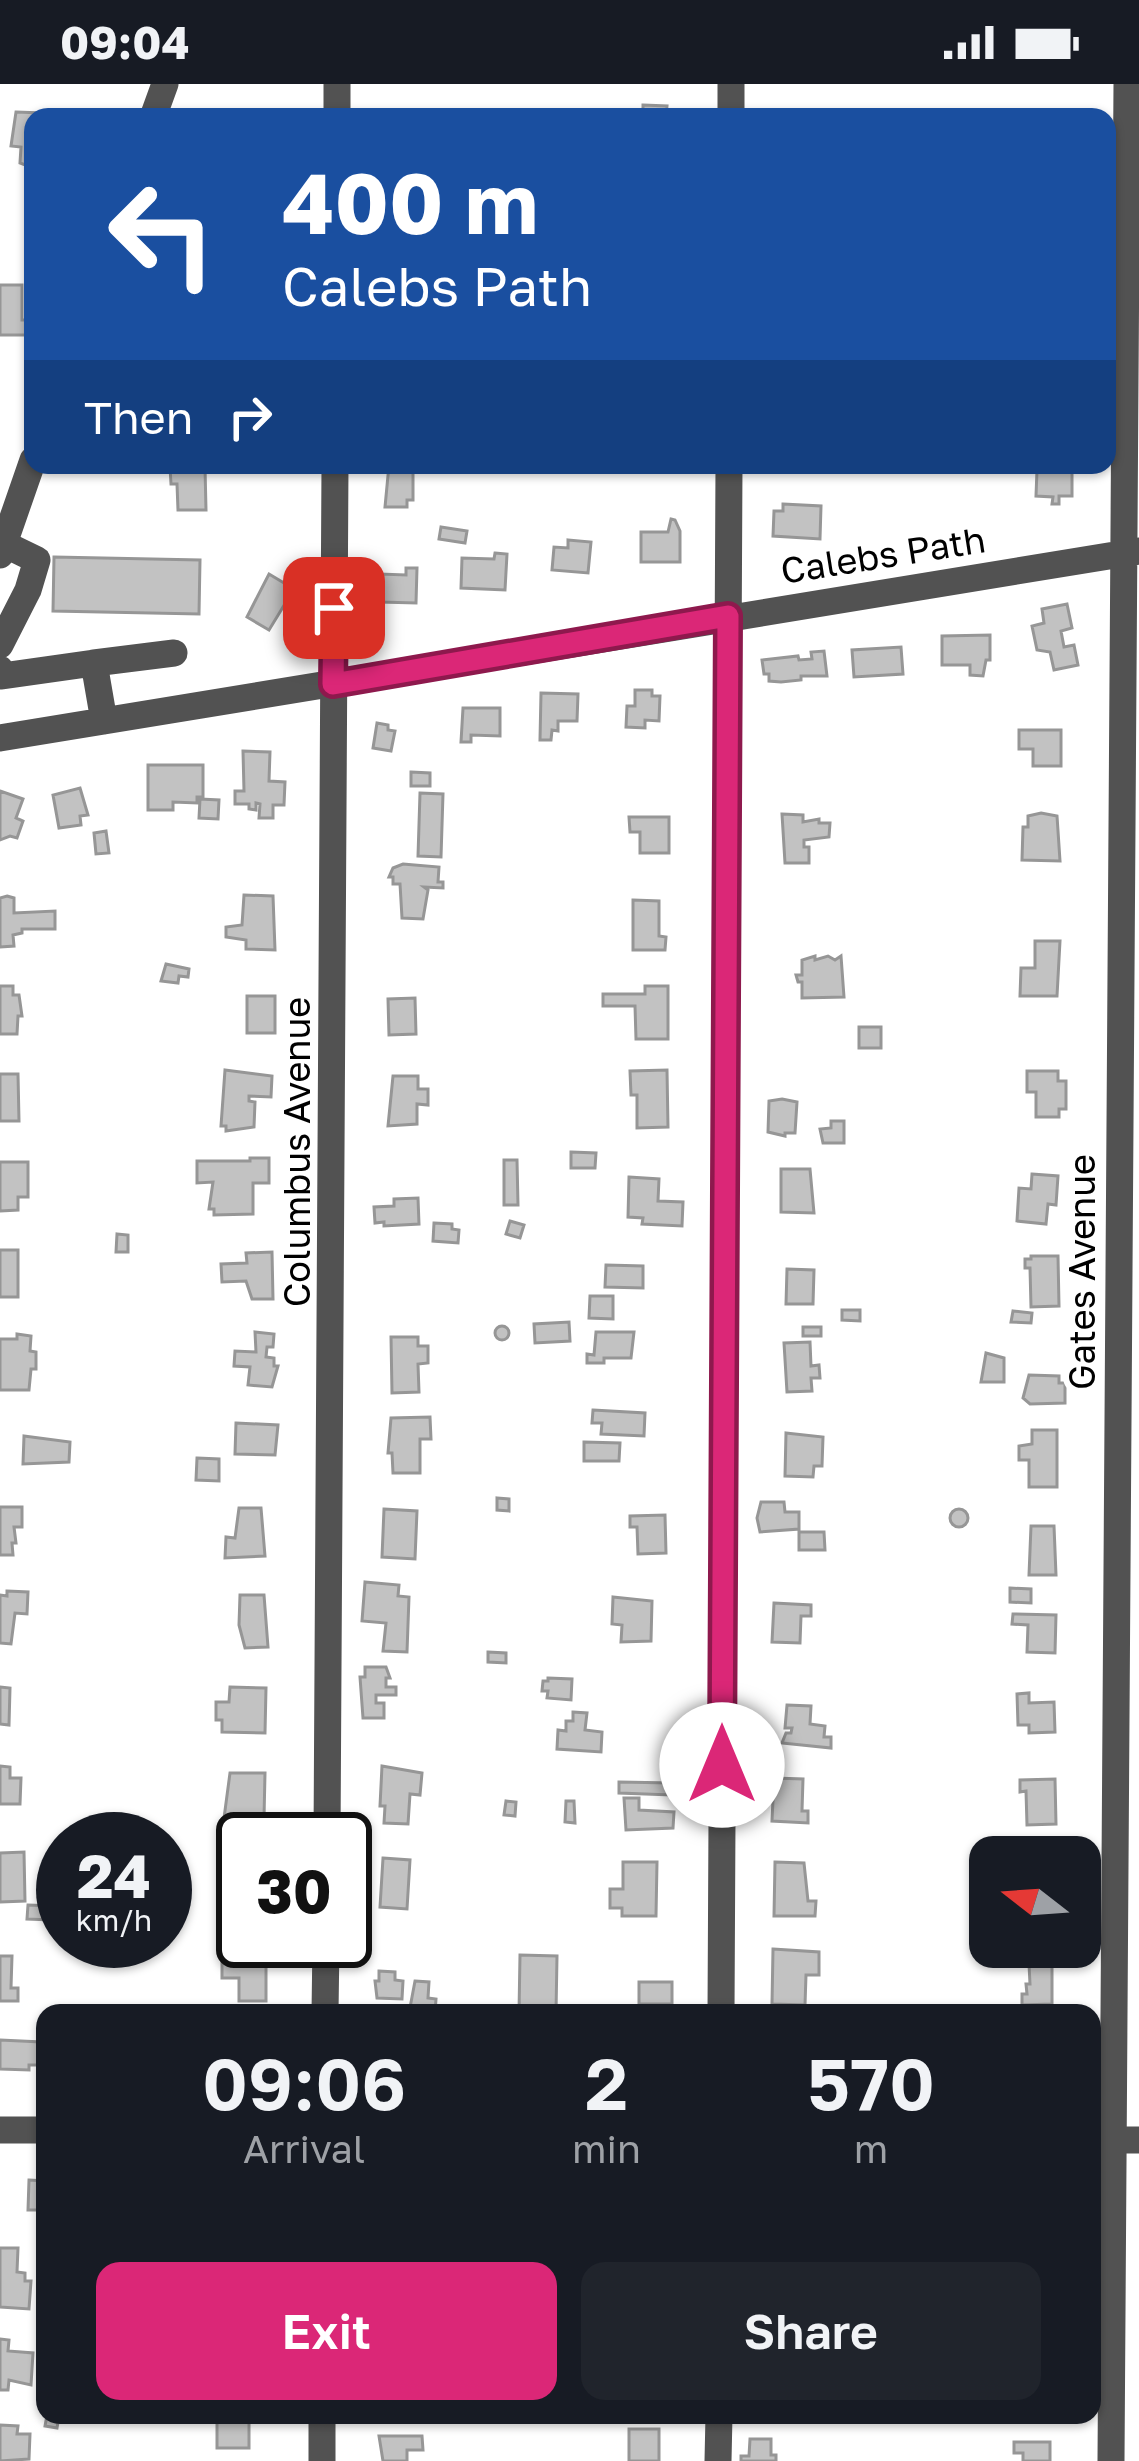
<!DOCTYPE html>
<style>
:root{--surface:#171b24;--page:#20242c;--text:#f1f3f6;--muted:#9ea1a6;--accent:#db2777}
body{margin:0;font-family:"Golos Text",sans-serif;background:var(--page);color:var(--text);height:100vh;display:flex;flex-direction:column;font-size:45px;white-space:nowrap}
*{box-sizing:border-box;margin:0}
p{font-size:39px;color:var(--muted)}
.icon{flex:none;width:66px;height:66px;fill:none;stroke:currentColor;stroke-width:2;stroke-linecap:round;stroke-linejoin:round}
.map{position:relative;flex:1;overflow:hidden}
.drawer{position:absolute;left:36px;top:1920px;width:1065px;height:420px;display:flex;flex-direction:column;background:var(--surface);border-radius:24px;box-shadow:0 3px 9px #0004}
.drawer>*{flex:none}
.top-card{position:absolute;left:24px;top:24px;width:1092px;height:366px;border-radius:24px;box-shadow:0 3px 9px #0004;background:#1a4fa0;color:#fff;overflow:hidden}
.needle{width:78px;rotate:287deg}
.tools{position:absolute;left:969px;top:1752px;display:grid;gap:24px}
.tools a{display:grid;place-items:center;width:132px;height:132px;border-radius:24px;background:var(--surface);box-shadow:0 3px 9px #0004;font-size:60px}
.speed{position:absolute;left:36px;top:1728px;display:flex;gap:24px;font-size:60px;font-weight:700;text-align:center}
.speed>*{display:grid;place-content:center;width:156px;height:156px;border-radius:50%;background:var(--surface);box-shadow:0 3px 9px #0004;line-height:1}
.speed small{font-size:30px;font-weight:400}
.speed .limit{border:6px solid #111;border-radius:18px;background:#fff;color:#111}
.pin{position:absolute;display:grid;place-items:center;width:102px;height:102px;color:#fff;margin:-51px;border-radius:24px;box-shadow:0 6px 18px #0006}
.me{position:absolute;width:132px;margin:-66px;rotate:0deg;stroke-linejoin:round;filter:drop-shadow(0 0 9px #0008)}
.turn{display:flex;align-items:center;gap:42px;height:252px;padding:0 60px;font-size:54px}
.turn .icon{width:156px;height:156px;stroke-width:2.5}
.turn b{display:block;font-size:84px;line-height:102px}
.then{display:flex;align-items:center;height:114px;padding:0 60px;background:#0003;gap:24px;font-size:45px}
.eta{display:flex;justify-content:space-evenly;align-items:center;height:204px;text-align:center}
.eta b{font-size:72px;font-weight:600;line-height:84px}
.primary-button{display:flex;gap:24px;margin-top:auto;padding:24px 60px}
.primary-button a{flex:1;height:138px;border-radius:24px;background:var(--accent);color:#fff;font-size:48px;font-weight:600;line-height:138px;text-align:center}
.primary-button a+a{background:var(--page);color:var(--text)}
.status{display:flex;justify-content:space-between;align-items:center;height:84px;padding:0 60px;background:var(--surface);direction:ltr}
.status svg{height:33px;fill:currentColor}
.map>svg:first-child{display:block}
.building{fill:#c2c2c2;stroke:#969696;stroke-width:3}
.lines{fill:none;stroke-linecap:round;stroke-linejoin:round}
.minor{stroke:#525252;stroke-width:27}
.route-casing{stroke:#8e194d;stroke-width:30}
.route{stroke:#db2777;stroke-width:21}
.labels{text-anchor:middle;stroke-width:12;stroke-linejoin:round;paint-order:stroke}
.street-label{font-size:36px;fill:#000;stroke:#fff}
</style>
<div class="status"><b>09:04</b><svg viewBox="0 0 49 12"><path d="M0 12V9h3v3zM5 12V6h3v6zM10 12V3h3v9zM15 12V0h3v12zM26 1h20v11H26zM47 4h2v5h-2z"/></svg></div>
<div class="map">
<svg width="1139" height="2377" viewBox="0 0 1139 2377">
<rect width="100%" height="100%" fill="#fff"/>
<path class="building" d="M 643,21 L 667,22 L 666,33 L 643,33 Z
M 16,28 L 42,29 L 41,33 L 33,33 L 33,84 L 20,79 L 21,63 L 11,62 Z
M 391,28 L 421,29 L 421,33 L 391,33 Z
M 0,201 L 22,201 L 22,236 L 28,236 L 28,251 L 0,251 Z
M 179,381 L 205,383 L 206,426 L 178,426 L 177,400 L 171,400 L 170,383 Z
M 389,381 L 413,381 L 413,416 L 407,416 L 407,423 L 385,423 Z
M 1062,381 L 1072,381 L 1072,412 L 1059,412 L 1059,420 L 1052,420 L 1053,413 L 1036,412 L 1037,386 L 1062,386 Z
M 783,420 L 821,422 L 820,455 L 773,452 L 774,427 L 783,427 Z
M 671,435 L 675,436 L 680,447 L 680,478 L 641,478 L 641,448 L 668,448 Z
M 441,443 L 467,447 L 465,459 L 439,455 Z
M 568,456 L 591,458 L 588,489 L 552,486 L 554,463 L 568,464 Z
M 495,469 L 507,470 L 505,506 L 461,504 L 462,474 L 494,475 Z
M 54,473 L 200,476 L 199,530 L 53,527 Z
M 406,484 L 417,484 L 416,519 L 380,518 L 380,490 L 406,491 Z
M 269,490 L 294,505 L 269,546 L 247,533 Z
M 1067,520 L 1072,544 L 1061,547 L 1064,563 L 1074,561 L 1078,581 L 1054,586 L 1050,568 L 1037,566 L 1032,542 L 1044,539 L 1042,525 Z
M 990,551 L 990,576 L 986,576 L 983,592 L 970,591 L 970,581 L 942,581 L 942,552 Z
M 901,563 L 903,590 L 854,593 L 852,566 Z
M 824,567 L 827,592 L 801,592 L 801,596 L 781,598 L 769,597 L 769,590 L 764,590 L 762,576 L 798,572 L 799,576 L 812,575 L 811,568 Z
M 635,606 L 652,606 L 652,612 L 660,612 L 659,637 L 645,636 L 645,644 L 626,643 L 627,622 L 635,622 Z
M 541,609 L 578,610 L 577,637 L 558,637 L 558,647 L 552,646 L 551,656 L 540,656 Z
M 463,624 L 500,624 L 500,652 L 471,651 L 471,658 L 461,658 Z
M 377,639 L 388,641 L 388,646 L 395,647 L 391,667 L 373,664 Z
M 1019,646 L 1061,646 L 1061,682 L 1033,682 L 1033,665 L 1019,665 Z
M 243,667 L 270,668 L 269,697 L 285,698 L 284,721 L 273,721 L 273,734 L 259,734 L 260,720 L 256,719 L 256,726 L 249,725 L 249,720 L 235,720 L 235,707 L 244,707 Z
M 148,681 L 203,681 L 203,713 L 197,713 L 197,719 L 173,718 L 173,726 L 148,726 Z
M 411,688 L 430,689 L 430,702 L 411,702 Z
M 80,704 L 88,731 L 80,732 L 81,741 L 59,744 L 53,711 Z
M 0,707 L 23,715 L 16,734 L 23,737 L 17,754 L 10,752 L 0,756 Z
M 420,709 L 443,710 L 441,773 L 418,772 Z
M 200,715 L 219,716 L 218,735 L 199,734 Z
M 1041,729 L 1057,732 L 1060,777 L 1022,776 L 1023,743 L 1028,743 L 1028,732 Z
M 782,730 L 803,731 L 803,738 L 819,735 L 819,739 L 830,739 L 829,753 L 804,756 L 804,763 L 809,763 L 809,779 L 785,779 Z
M 629,733 L 669,733 L 669,769 L 640,769 L 640,748 L 630,748 Z
M 106,747 L 109,769 L 96,770 L 94,749 Z
M 403,780 L 439,783 L 438,798 L 443,798 L 443,804 L 424,803 L 428,806 L 423,835 L 402,834 L 400,800 L 393,800 L 393,793 L 389,793 L 393,784 Z
M 244,811 L 273,812 L 275,866 L 246,865 L 246,856 L 226,853 L 226,843 L 242,841 Z
M 7,812 L 14,814 L 14,829 L 55,827 L 55,845 L 22,845 L 22,849 L 13,851 L 14,862 L 0,863 L 0,814 Z
M 633,816 L 659,817 L 659,852 L 666,853 L 665,866 L 633,866 Z
M 1035,857 L 1060,857 L 1057,912 L 1020,912 L 1021,884 L 1035,884 Z
M 815,872 L 815,876 L 828,872 L 835,876 L 841,872 L 844,913 L 802,914 L 802,898 L 798,898 L 796,891 L 802,891 L 802,876 Z
M 166,880 L 189,885 L 188,893 L 179,892 L 178,899 L 161,897 Z
M 0,902 L 13,902 L 13,911 L 19,911 L 22,932 L 18,932 L 17,950 L 0,950 Z
M 645,902 L 668,902 L 668,955 L 636,955 L 635,922 L 603,922 L 603,910 L 645,910 Z
M 247,912 L 275,912 L 275,949 L 247,949 Z
M 415,914 L 416,950 L 389,951 L 388,915 Z
M 859,943 L 881,943 L 881,964 L 859,964 Z
M 225,986 L 272,992 L 271,1013 L 249,1012 L 249,1017 L 255,1018 L 254,1043 L 226,1047 L 226,1042 L 221,1042 Z
M 667,986 L 668,1043 L 637,1044 L 637,1011 L 631,1011 L 630,987 Z
M 1027,987 L 1058,987 L 1058,997 L 1066,997 L 1066,1025 L 1059,1025 L 1059,1033 L 1036,1033 L 1036,1008 L 1027,1008 Z
M 0,990 L 18,990 L 19,1037 L 0,1037 Z
M 393,992 L 418,992 L 418,1005 L 428,1005 L 428,1021 L 417,1020 L 417,1040 L 388,1042 Z
M 782,1015 L 797,1018 L 795,1049 L 785,1049 L 785,1052 L 768,1048 L 769,1017 Z
M 831,1037 L 844,1037 L 844,1059 L 823,1059 L 820,1045 L 831,1044 Z
M 571,1068 L 596,1069 L 595,1084 L 571,1084 Z
M 250,1074 L 269,1074 L 269,1099 L 253,1099 L 253,1130 L 214,1131 L 214,1125 L 209,1125 L 213,1098 L 197,1099 L 197,1077 L 250,1077 Z
M 504,1076 L 517,1076 L 518,1121 L 504,1121 Z
M 0,1078 L 28,1078 L 28,1113 L 18,1113 L 18,1126 L 0,1127 Z
M 781,1085 L 810,1085 L 814,1129 L 781,1128 Z
M 1032,1090 L 1058,1092 L 1056,1121 L 1048,1120 L 1046,1140 L 1017,1137 L 1019,1104 L 1031,1105 Z
M 629,1093 L 659,1095 L 658,1117 L 683,1118 L 682,1142 L 642,1140 L 643,1134 L 628,1133 Z
M 418,1114 L 419,1140 L 384,1142 L 384,1138 L 375,1139 L 374,1123 L 394,1122 L 394,1115 Z
M 510,1137 L 524,1141 L 520,1154 L 506,1150 Z
M 434,1139 L 452,1140 L 452,1145 L 459,1146 L 458,1159 L 433,1157 Z
M 117,1150 L 128,1151 L 128,1168 L 116,1168 Z
M 0,1166 L 18,1166 L 18,1213 L 0,1213 Z
M 272,1168 L 273,1215 L 252,1215 L 246,1197 L 222,1198 L 221,1180 L 247,1179 L 246,1169 Z
M 1031,1172 L 1058,1172 L 1059,1222 L 1031,1223 L 1030,1184 L 1025,1184 L 1025,1175 L 1031,1175 Z
M 606,1181 L 643,1182 L 643,1204 L 605,1203 Z
M 787,1185 L 814,1186 L 813,1220 L 786,1220 Z
M 590,1212 L 613,1212 L 613,1235 L 589,1234 Z
M 842,1226 L 860,1226 L 860,1237 L 842,1236 Z
M 1013,1227 L 1032,1229 L 1031,1239 L 1011,1238 Z
M 569,1238 L 570,1257 L 535,1259 L 534,1240 Z
M495 1249a7 7 0 1 1 14 0a7 7 0 1 1-14 0Z
M 803,1243 L 821,1243 L 821,1252 L 803,1252 Z
M 255,1248 L 274,1250 L 273,1263 L 267,1263 L 266,1273 L 274,1274 L 274,1282 L 278,1282 L 272,1303 L 248,1301 L 250,1283 L 234,1282 L 235,1267 L 256,1268 Z
M 596,1248 L 634,1248 L 631,1274 L 604,1274 L 604,1279 L 587,1279 L 587,1270 L 594,1271 Z
M 17,1250 L 31,1252 L 30,1267 L 36,1268 L 36,1285 L 31,1285 L 29,1306 L 0,1306 L 0,1255 L 17,1255 Z
M 391,1253 L 418,1253 L 418,1262 L 428,1262 L 428,1279 L 418,1280 L 419,1308 L 392,1309 Z
M 810,1258 L 811,1282 L 819,1281 L 820,1294 L 811,1294 L 812,1307 L 787,1308 L 784,1259 Z
M 986,1269 L 1004,1274 L 1004,1298 L 981,1298 Z
M 1029,1291 L 1059,1292 L 1059,1299 L 1065,1299 L 1065,1319 L 1030,1320 L 1023,1314 Z
M 593,1326 L 645,1329 L 644,1352 L 601,1350 L 602,1339 L 592,1339 Z
M 430,1333 L 431,1355 L 420,1355 L 420,1389 L 393,1389 L 392,1369 L 388,1369 L 391,1334 Z
M 236,1339 L 278,1341 L 275,1371 L 235,1370 Z
M 1032,1346 L 1057,1346 L 1057,1403 L 1029,1403 L 1029,1376 L 1019,1376 L 1019,1362 L 1032,1360 Z
M 786,1349 L 823,1353 L 822,1382 L 814,1382 L 813,1393 L 785,1392 Z
M 24,1352 L 70,1358 L 69,1378 L 23,1380 Z
M 584,1358 L 620,1359 L 619,1377 L 584,1377 Z
M 197,1374 L 219,1375 L 219,1397 L 196,1396 Z
M 497,1414 L 509,1415 L 509,1427 L 497,1426 Z
M 761,1418 L 784,1418 L 785,1428 L 799,1428 L 799,1445 L 760,1448 L 757,1434 Z
M 0,1423 L 22,1423 L 22,1443 L 14,1443 L 16,1459 L 12,1459 L 13,1471 L 0,1471 Z
M 239,1424 L 261,1424 L 265,1472 L 225,1474 L 226,1453 L 235,1454 Z
M 384,1425 L 417,1427 L 415,1475 L 382,1473 Z
M950 1434a9 9 0 1 1 18 0a9 9 0 1 1-18 0Z
M 665,1431 L 666,1469 L 638,1470 L 637,1443 L 630,1443 L 630,1432 Z
M 1031,1442 L 1054,1442 L 1056,1491 L 1029,1491 Z
M 799,1448 L 824,1448 L 825,1466 L 799,1466 Z
M 365,1498 L 399,1501 L 398,1512 L 409,1513 L 407,1568 L 383,1567 L 386,1539 L 362,1537 Z
M 1010,1504 L 1031,1505 L 1031,1519 L 1010,1518 Z
M 7,1507 L 28,1508 L 27,1530 L 15,1529 L 11,1560 L 0,1559 L 0,1511 L 7,1512 Z
M 240,1511 L 264,1511 L 268,1563 L 245,1564 L 239,1541 Z
M 613,1513 L 652,1517 L 651,1557 L 621,1558 L 622,1541 L 612,1540 Z
M 774,1519 L 811,1521 L 811,1532 L 801,1532 L 800,1559 L 772,1558 Z
M 1013,1530 L 1056,1531 L 1055,1569 L 1027,1568 L 1028,1541 L 1012,1540 Z
M 488,1568 L 506,1569 L 506,1579 L 488,1578 Z
M 365,1583 L 386,1583 L 390,1594 L 386,1594 L 386,1603 L 396,1603 L 396,1611 L 376,1611 L 376,1619 L 384,1619 L 384,1634 L 363,1634 L 360,1593 L 365,1593 Z
M 548,1594 L 572,1595 L 571,1616 L 547,1614 L 548,1607 L 542,1607 L 543,1597 L 548,1597 Z
M 0,1603 L 10,1604 L 9,1641 L 0,1640 Z
M 230,1603 L 266,1604 L 265,1649 L 222,1648 L 222,1636 L 216,1636 L 216,1618 L 229,1618 Z
M 1029,1609 L 1029,1619 L 1054,1618 L 1055,1648 L 1029,1649 L 1029,1641 L 1018,1641 L 1017,1610 Z
M 787,1621 L 811,1622 L 810,1640 L 825,1642 L 824,1653 L 831,1653 L 831,1664 L 782,1659 L 786,1649 L 791,1649 L 792,1644 L 785,1644 Z
M 573,1628 L 587,1629 L 585,1646 L 602,1648 L 601,1668 L 557,1665 L 558,1646 L 566,1647 L 566,1637 L 573,1637 Z
M 0,1682 L 10,1683 L 10,1694 L 21,1694 L 20,1720 L 0,1720 Z
M 382,1682 L 422,1689 L 420,1711 L 410,1710 L 408,1740 L 384,1739 L 385,1722 L 380,1722 Z
M 230,1689 L 265,1689 L 264,1734 L 224,1734 Z
M 774,1694 L 803,1695 L 802,1727 L 808,1727 L 808,1739 L 772,1737 Z
M 1055,1695 L 1056,1740 L 1027,1741 L 1026,1707 L 1020,1708 L 1020,1696 Z
M 619,1698 L 671,1699 L 671,1711 L 619,1709 Z
M 624,1714 L 639,1714 L 639,1726 L 674,1728 L 673,1744 L 626,1746 Z
M 506,1717 L 516,1718 L 515,1732 L 504,1731 Z
M 566,1717 L 574,1717 L 575,1739 L 565,1738 Z
M 24,1768 L 25,1817 L 0,1818 L 0,1769 Z
M 383,1774 L 410,1776 L 407,1825 L 380,1823 Z
M 623,1778 L 657,1778 L 656,1832 L 622,1832 L 622,1824 L 610,1824 L 610,1805 L 623,1805 Z
M 775,1778 L 804,1779 L 808,1817 L 816,1817 L 815,1832 L 774,1832 Z
M 231,1792 L 243,1792 L 243,1829 L 239,1829 L 239,1811 L 231,1811 Z
M 28,1821 L 52,1822 L 52,1836 L 27,1835 Z
M 773,1865 L 819,1868 L 819,1891 L 806,1891 L 805,1921 L 772,1920 Z
M 520,1871 L 557,1872 L 556,1929 L 519,1929 Z
M 0,1872 L 12,1872 L 11,1904 L 18,1904 L 18,1917 L 0,1917 Z
M 222,1877 L 266,1877 L 266,1917 L 239,1917 L 239,1894 L 222,1894 Z
M 1052,1879 L 1052,1920 L 1022,1921 L 1022,1910 L 1027,1910 L 1026,1900 L 1030,1900 L 1029,1880 Z
M 379,1887 L 395,1888 L 395,1896 L 403,1897 L 402,1915 L 377,1914 L 375,1897 L 379,1897 Z
M 415,1897 L 429,1898 L 428,1914 L 436,1915 L 435,1929 L 409,1929 Z
M 639,1898 L 672,1898 L 672,1920 L 639,1920 Z
M 0,1956 L 41,1958 L 38,1981 L 29,1981 L 29,1986 L 0,1985 Z
M 29,2096 L 45,2097 L 45,2126 L 28,2126 Z
M 0,2164 L 18,2164 L 17,2188 L 25,2189 L 25,2197 L 31,2197 L 29,2225 L 0,2223 Z
M 0,2255 L 9,2256 L 8,2267 L 33,2269 L 31,2301 L 9,2296 L 8,2306 L 0,2306 Z
M 47,2331 L 59,2332 L 57,2344 L 45,2342 Z
M 217,2331 L 249,2331 L 249,2364 L 217,2364 Z
M 0,2341 L 18,2342 L 17,2350 L 30,2350 L 29,2375 L 0,2377 Z
M 629,2345 L 659,2345 L 659,2377 L 629,2377 Z
M 379,2352 L 422,2352 L 423,2366 L 407,2366 L 407,2377 L 383,2377 Z
M 750,2355 L 771,2355 L 771,2371 L 776,2371 L 776,2377 L 741,2377 L 741,2372 L 749,2372 Z
M 1014,2358 L 1050,2358 L 1050,2377 L 1023,2377 L 1023,2369 L 1014,2369 Z"/>
<g class="lines">
<path class="minor" d="M 153,33 L 165,0
M 337,33 L 337,0
M 731,33 L 731,0
M 0,471 L 33,376
M 0,561 L 28,506 L 37,476 L 4,460
M 94,579 L 174,569
M 0,585 L 2,592 L 94,579 L 104,637
M 0,654 L 1139,467
M 327,1755 L 335,381
M 325,1929 L 326,1857
M 721,1929 L 729,381
M 0,2046 L 45,2046
M 1092,2056 L 1139,2056
M 322,2377 L 322,2331
M 718,2377 L 719,2331
M 1111,2377 L 1127,0"/>
</g>
<g class="lines">
<g class="route-casing">
<path id="route" d="M 334,524 L 333,600 L 728,532 L 722,1681"/>
</g>
<use href="#route" class="route"/>
</g>
<g class="labels">
<g class="street-label">
<text transform="translate(883 471) rotate(-9)" y="13">Calebs Path</text>
<text transform="translate(297 1068) rotate(-90)" y="13">Columbus Avenue</text>
<text transform="translate(1082 1188) rotate(-90)" y="13">Gates Avenue</text>
</g>
</g>
</svg>
<div class="tools">
<a><svg class="needle" viewBox="-14 -14 28 28"><path d="M0-13l5 13h-10z" fill="#e53935"/><path d="M0 13l5-13h-10z" fill="#9ea1a6"/></svg></a>
</div>
<div class="speed"><div>24<small>km/h</small></div><div class="limit">30</div></div>
<div class="pin" style="left:334px;top:524px;background:#d93025"><svg class="icon" aria-label="arrive" viewBox="0 0 24 24"><path d="M6 21V4h12l-3 4 3 4H6"/></svg></div>
<svg class="me" style="left:722px;top:1681px" viewBox="-20 -20 40 40"><circle r="19" fill="#fff"/><path d="M0-13L10 11 0 6-10 11z" fill="#db2777"/></svg>
<div class="top-card">
<div class="turn"><svg class="icon" aria-label="left" viewBox="0 0 24 24"><path d="M17 20v-9H6M10 6l-5 5 5 5"/></svg><div><b>400 m</b>Calebs Path</div></div>
<div class="then">Then<svg class="icon" aria-label="right" viewBox="0 0 24 24"><path d="M7 20v-9h11M14 6l5 5-5 5"/></svg></div>
</div>
<section class="drawer">
<div class="eta">
<div><b>09:06</b><p>Arrival</p></div>
<div><b>2</b><p>min</p></div>
<div><b>570</b><p>m</p></div>
</div>
<div class="primary-button"><a>Exit</a><a>Share</a></div>
</section>
</div>
